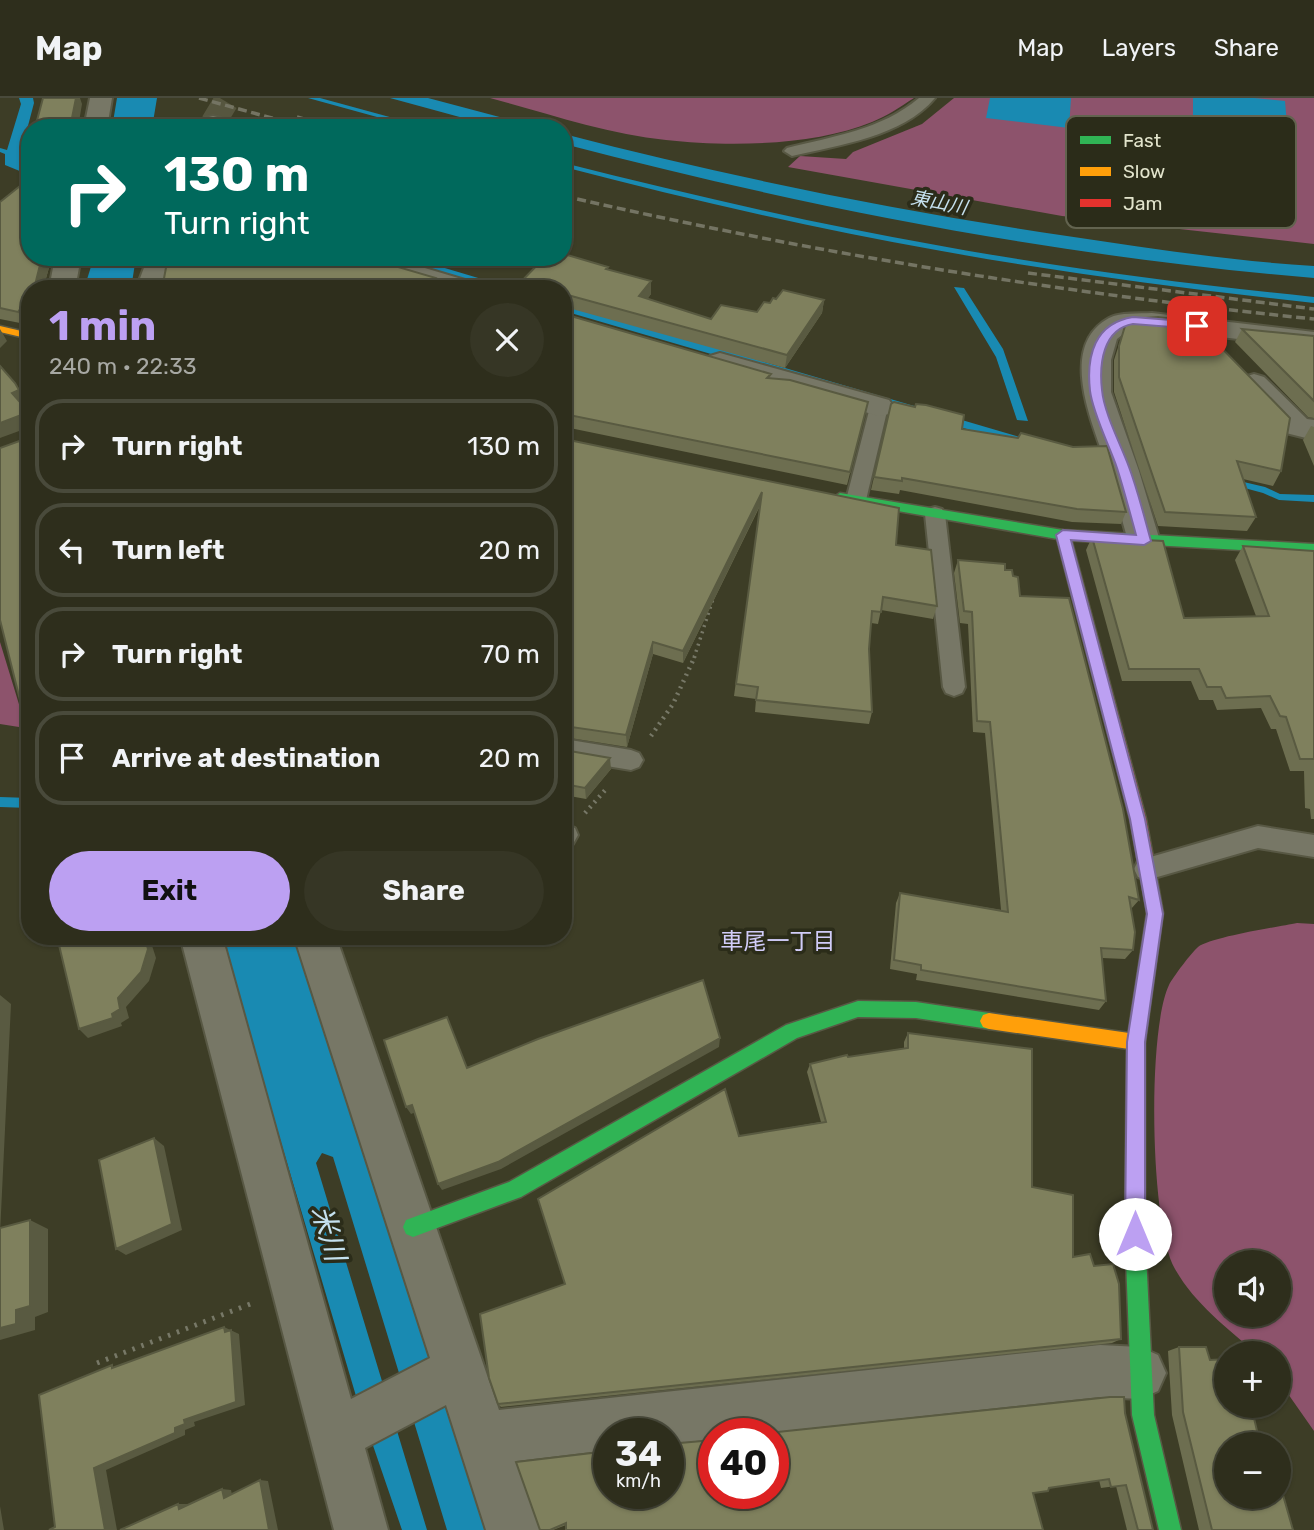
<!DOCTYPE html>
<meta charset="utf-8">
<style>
:root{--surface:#2e2e1c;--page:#363625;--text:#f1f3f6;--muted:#a7a8a3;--line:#494a3b;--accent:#bca0f2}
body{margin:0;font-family:Rubik,"Noto Sans JP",sans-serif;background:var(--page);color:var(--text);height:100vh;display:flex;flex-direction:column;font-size:26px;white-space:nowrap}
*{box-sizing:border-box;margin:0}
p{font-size:23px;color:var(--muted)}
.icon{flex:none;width:38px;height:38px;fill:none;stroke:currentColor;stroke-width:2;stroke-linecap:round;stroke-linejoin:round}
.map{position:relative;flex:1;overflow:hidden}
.sheet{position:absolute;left:21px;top:182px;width:551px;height:665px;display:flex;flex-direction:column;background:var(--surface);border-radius:28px;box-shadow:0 2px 5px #0004,0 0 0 2px var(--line)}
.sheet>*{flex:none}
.banner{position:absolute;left:21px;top:21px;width:551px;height:147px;border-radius:28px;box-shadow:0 2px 5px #0004,0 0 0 2px var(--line);background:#00695c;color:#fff;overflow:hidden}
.tools{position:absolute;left:1214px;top:1152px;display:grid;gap:14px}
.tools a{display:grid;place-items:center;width:77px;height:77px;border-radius:50%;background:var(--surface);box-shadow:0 2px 5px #0004,0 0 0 2px var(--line);font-size:35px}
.speed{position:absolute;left:593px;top:1320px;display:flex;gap:14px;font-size:35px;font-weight:700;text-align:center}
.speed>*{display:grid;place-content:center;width:91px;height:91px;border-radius:50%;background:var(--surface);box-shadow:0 2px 5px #0004,0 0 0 2px var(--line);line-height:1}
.speed small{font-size:18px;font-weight:400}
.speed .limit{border:10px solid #d22;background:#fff;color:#111}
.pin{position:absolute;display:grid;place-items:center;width:60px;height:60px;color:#fff;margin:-30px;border-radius:14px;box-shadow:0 4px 10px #0006}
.me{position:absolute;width:77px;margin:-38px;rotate:0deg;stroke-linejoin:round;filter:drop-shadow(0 0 5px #0008)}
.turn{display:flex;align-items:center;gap:24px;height:147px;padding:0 28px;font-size:32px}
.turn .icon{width:91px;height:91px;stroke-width:2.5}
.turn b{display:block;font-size:49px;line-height:60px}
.round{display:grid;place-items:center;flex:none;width:74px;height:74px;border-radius:37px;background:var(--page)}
.overview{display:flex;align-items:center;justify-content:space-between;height:119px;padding:0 28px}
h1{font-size:42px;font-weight:700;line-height:52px;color:var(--accent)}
.button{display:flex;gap:14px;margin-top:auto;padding:14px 28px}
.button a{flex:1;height:80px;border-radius:42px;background:var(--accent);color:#111;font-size:28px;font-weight:700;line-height:80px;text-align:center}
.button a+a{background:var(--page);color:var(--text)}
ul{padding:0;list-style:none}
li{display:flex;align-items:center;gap:21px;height:94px;margin:0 14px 10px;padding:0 14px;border:4px solid var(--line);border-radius:28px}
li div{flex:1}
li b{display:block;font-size:26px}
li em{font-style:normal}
header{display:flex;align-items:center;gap:42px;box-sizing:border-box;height:98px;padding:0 35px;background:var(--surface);border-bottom:2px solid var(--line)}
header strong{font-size:33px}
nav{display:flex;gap:38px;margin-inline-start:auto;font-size:24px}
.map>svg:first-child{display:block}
.green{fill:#8d536c;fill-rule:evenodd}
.water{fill:#198ab2}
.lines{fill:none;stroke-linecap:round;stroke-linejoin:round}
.stream{fill:#198ab2;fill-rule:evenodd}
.street-tunnel{stroke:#56563f;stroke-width:25;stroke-dasharray:25 12;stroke-linecap:butt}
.lane-casing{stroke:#585844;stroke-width:4}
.street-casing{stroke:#585844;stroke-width:4}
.fast-casing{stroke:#585844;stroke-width:3}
.slow-casing{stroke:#585844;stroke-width:3}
.jam-casing{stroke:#585844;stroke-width:3}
.path-far2{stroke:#777867;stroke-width:3.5;stroke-dasharray:2 4.5;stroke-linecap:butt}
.path-far1{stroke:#777867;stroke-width:4.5;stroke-dasharray:2 5;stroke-linecap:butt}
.path{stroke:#777867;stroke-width:5;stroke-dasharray:2.5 7;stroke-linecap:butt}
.lane{fill:#776;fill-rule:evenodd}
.street{fill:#776;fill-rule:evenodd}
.fast{fill:#30b455;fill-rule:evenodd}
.slow{fill:#ff9f0a;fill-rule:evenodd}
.jam{fill:#e5322d;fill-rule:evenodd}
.rail{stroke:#747463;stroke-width:3.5;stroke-dasharray:9 4.5;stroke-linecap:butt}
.wall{fill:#6d6e50}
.shaded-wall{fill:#595a41}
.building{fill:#7f805d;stroke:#595a41;stroke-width:2}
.route{fill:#bca0f2;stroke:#7a689d;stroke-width:2}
.labels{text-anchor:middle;stroke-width:7;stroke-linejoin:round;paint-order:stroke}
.far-water-label{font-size:19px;font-style:italic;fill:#c5e1ef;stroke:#2b2c19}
.neighbourhood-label{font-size:23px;fill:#d1ccf8;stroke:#2b2c19}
.near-water-label{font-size:28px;font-style:italic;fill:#c5e1ef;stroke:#2b2c19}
.key{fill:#2b2c19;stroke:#62634f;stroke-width:2}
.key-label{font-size:19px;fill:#e2e4cc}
</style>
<header>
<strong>Map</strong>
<nav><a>Map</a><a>Layers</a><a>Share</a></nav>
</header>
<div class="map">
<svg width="1314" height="1432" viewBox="0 0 1314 1432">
<rect width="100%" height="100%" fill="#3d3d26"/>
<path class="green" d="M 490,0 L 914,0 C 900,9 887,18 872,24 C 814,48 728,49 666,42 C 607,36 547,15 490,0 Z
M 954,0 L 1314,0 L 1314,146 L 1062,118 L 788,69 L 800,58 L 846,61 L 853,54 L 922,26 Z
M 0,544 L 25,626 L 19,629 L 0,626 Z
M 1297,825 L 1314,826 L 1314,1333 L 1279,1283 L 1279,1255 L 1256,1255 C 1226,1229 1195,1206 1175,1171 C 1150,1128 1147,933 1169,887 C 1173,879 1192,854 1198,849 C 1211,839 1277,829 1297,825 ZM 1227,1164 L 1279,1164 L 1279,1216 L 1227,1216 Z"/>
<path class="water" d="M 19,0 L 33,0 L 34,5 L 19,62 L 30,69 L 27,76 L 5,67 L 5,56 L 0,54 L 0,50 L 7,52 L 21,6 Z
M 117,0 L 157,0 L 152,30 L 112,30 Z
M 390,0 L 428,0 L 541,30 L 500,30 Z
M 990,0 L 1071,0 L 1069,30 L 986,20 Z
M 1193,0 L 1254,0 L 1285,3 L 1293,98 L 1193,85 Z
M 564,36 C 730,79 897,113 1067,138 C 1149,150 1231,163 1314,168 L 1314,180 C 1061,159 809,110 564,46 Z
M 94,159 L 136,159 L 131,191 L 84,191 Z
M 377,159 L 408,159 L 515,191 L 486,191 Z
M 954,189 L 964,190 L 1003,251 L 1028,323 L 1017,322 L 996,259 Z
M 564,205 L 1023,340 L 1150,362 L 1265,389 L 1280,396 L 1314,397 L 1314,404 L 1279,402 L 1263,395 L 1167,369 L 1018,346 L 564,213 Z
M 220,838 L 293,838 L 405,1170 L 486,1432 L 447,1432 L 333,1059 L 322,1055 L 316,1065 L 427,1432 L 402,1432 L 356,1298 Z"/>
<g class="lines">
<path class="stream" d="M 308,0 L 320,0 L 430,30 L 417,30 Z
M 564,65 C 687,96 811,125 936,147 C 1061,170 1187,186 1314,199 L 1314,205 C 1187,191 1061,175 936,152 C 811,130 687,101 564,69 Z
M 0,699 L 30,700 L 30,710 L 0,709 Z"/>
<path class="street-tunnel" d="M 213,25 L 228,0"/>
<g class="lane-casing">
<path id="lane" d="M 919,0 L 935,0 C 902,39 839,47 792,58 L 784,53 L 787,50 C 834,38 881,32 919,0 Z
M 879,303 L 888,309 L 866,402 L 863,407 L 849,407 L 846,402 L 870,309 Z
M 935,409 L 942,411 L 945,416 L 965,589 L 962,595 L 954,598 L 946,595 L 943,589 L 925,416 L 928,411 Z
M 564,641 L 631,652 L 639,655 L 643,662 L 639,669 L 631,672 L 564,661 Z
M 566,726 L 575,730 L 578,737 L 573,746 L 564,750 L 564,727 Z
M 1258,728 L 1314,737 L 1314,759 L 1258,750 L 1147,782 L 1138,779 L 1134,771 L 1138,763 L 1147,760 Z"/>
</g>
<g class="street-casing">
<path id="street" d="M 90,0 L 112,0 L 107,30 L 84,30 Z
M 213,18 L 221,20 L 224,30 L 201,30 L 205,20 Z
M 55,159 L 81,159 L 75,191 L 49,191 Z
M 148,159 L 174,159 L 162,191 L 136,191 Z
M 347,159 L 388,159 L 475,185 L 479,191 L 437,191 L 351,165 Z
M 1152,215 L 1314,234 L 1314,250 L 1152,231 L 1127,233 L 1117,241 L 1111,262 L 1111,294 L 1139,373 L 1160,443 L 1155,451 L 1144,454 L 1133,451 L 1128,443 C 1121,419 1115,394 1107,369 C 1094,328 1056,249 1109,220 C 1121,214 1139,216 1152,215 Z
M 720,255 L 889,302 L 894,309 L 889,316 L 879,318 L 710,270 L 706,264 L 710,258 Z
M 1254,276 L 1264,279 L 1307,321 L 1314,322 L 1314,342 L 1286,335 L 1244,291 L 1240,285 L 1244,279 Z
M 180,838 L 222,838 L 351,1301 L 430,1260 L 294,838 L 336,838 L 499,1312 L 1100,1247 L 1140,1249 L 1158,1257 L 1166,1275 L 1158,1293 L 1140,1301 L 1100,1299 L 765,1335 L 714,1335 L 714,1341 L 668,1346 L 668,1335 L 609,1335 L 609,1352 L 516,1363 L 540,1432 L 486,1432 L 446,1307 L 365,1350 L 388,1432 L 334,1432 Z"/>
</g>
<g class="fast-casing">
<path id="fast" d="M 840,395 L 1063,432 L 1314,446 L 1314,456 L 1063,442 L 835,402 L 834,399 Z
M 1145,752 L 1151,754 L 1153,759 L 1163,815 L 1145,944 L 1145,1136 L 1154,1317 L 1181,1432 L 1159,1432 L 1132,1317 L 1125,1136 L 1127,944 L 1147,815 L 1137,759 L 1139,754 Z
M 858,903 L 916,904 L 989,915 L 995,917 L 998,923 L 995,929 L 989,931 L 916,920 L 858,919 L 797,940 L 521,1099 L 413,1139 L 406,1136 L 403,1129 L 406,1122 L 509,1084 L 786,927 Z"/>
</g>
<g class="slow-casing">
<path id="slow" d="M 0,228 L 30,235 L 30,241 L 0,234 Z
M 989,915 L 1136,936 L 1142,938 L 1145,944 L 1142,950 L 1136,952 L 989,931 L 983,929 L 980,923 L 983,917 Z"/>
</g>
<g class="jam-casing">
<path id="jam" d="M 1063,432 L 1070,437 L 1146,721 L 1153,759 L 1151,764 L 1145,766 L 1139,764 L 1137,759 L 1130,721 L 1056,437 Z"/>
</g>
<path class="path-far2" d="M 694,560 L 713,501"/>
<path class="path-far1" d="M 651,638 L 673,606 L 695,558
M 585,715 L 607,690"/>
<path class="path" d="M 97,1265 L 253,1205"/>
<use href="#lane" class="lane"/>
<use href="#street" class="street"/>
<use href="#fast" class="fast"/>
<use href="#slow" class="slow"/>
<use href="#jam" class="jam"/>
<path class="rail" d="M 199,0 L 308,30
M 297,19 L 337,30
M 564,98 C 812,155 1061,195 1314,221
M 1028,175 L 1314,211"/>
</g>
<path class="wall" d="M 0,104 L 30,159 L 52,159 L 43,191 L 30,191 L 30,219 L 25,226 L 0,221 Z
M 608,172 L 651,196 L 647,201 L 711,221 L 757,214 L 776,201 L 824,202 L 822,215 L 785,270 L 565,209 L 564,210 L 564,191 Z
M 564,216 L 771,276 L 770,280 L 868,304 L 847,387 L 565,329 L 564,330 Z
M 1125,228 L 1200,233 L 1281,373 L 1273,388 L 1243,381 L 1256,419 L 1247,433 L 1158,428 L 1114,294 L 1114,262 Z
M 1242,231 L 1314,238 L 1314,320 L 1308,319 L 1235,244 Z
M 891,306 L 962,331 L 1126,414 L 1121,426 L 1072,424 L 900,392 L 899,396 L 871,392 Z
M 1311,328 L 1314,329 L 1314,368 L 1303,342 Z
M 564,341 L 896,447 L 937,508 L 933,521 L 881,512 L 878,526 L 871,525 L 869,551 L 872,614 L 869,626 L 755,614 L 756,601 L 734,598 L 760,408 L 683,565 L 653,556 L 627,649 L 564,639 Z
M 1092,439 L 1184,520 L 1256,518 L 1235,462 L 1243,448 L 1314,453 L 1314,721 L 1311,721 L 1310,711 L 1305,710 L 1304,673 L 1290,673 L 1276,631 L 1271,631 L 1261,610 L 1217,612 L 1213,602 L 1199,602 L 1191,583 L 1122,583 L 1086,452 Z
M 958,462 L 1005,472 L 1013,478 L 1139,802 L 1131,811 L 1133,852 L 1125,861 L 1102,860 L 1106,903 L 1099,912 L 916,882 L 917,876 L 890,871 L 896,805 L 900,795 L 1001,812 L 985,635 L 973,634 L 968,526 L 960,525 L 954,475 Z
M 564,652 L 611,671 L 586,701 L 564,697 Z
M 908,935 L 1032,1089 L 1073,1159 L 1094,1168 L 1121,1241 L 1112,1245 L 501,1309 L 498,1306 L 565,1186 L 739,1038 L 821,1024 L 807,974 L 810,966 L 904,950 L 904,944 Z
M 1179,1249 L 1210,1262 L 1227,1307 L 1264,1307 L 1251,1308 L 1227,1346 L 1293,1432 L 1199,1432 L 1172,1317 L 1168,1253 Z
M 1125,1315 L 1153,1432 L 1127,1432 L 1116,1388 L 1101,1390 L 1099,1382 L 566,1427 L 553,1432 L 540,1432 L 609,1395 Z"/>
<path class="shaded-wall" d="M 76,0 L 80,0 L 82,6 L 78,30 L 70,30 Z
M 42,159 L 52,159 L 43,191 L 34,191 Z
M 651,183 L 651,196 L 640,212 L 639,198 Z
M 30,197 L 30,219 L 25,226 L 18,214 Z
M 824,202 L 822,215 L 785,270 L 787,257 Z
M 0,231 L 7,243 L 0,250 Z
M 19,292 L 26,305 L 19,308 L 12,295 Z
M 24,316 L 30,329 L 0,340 L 0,325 Z
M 762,394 L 760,407 L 683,565 L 683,553 Z
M 653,544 L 653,556 L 627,649 L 626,637 Z
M 610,660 L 611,671 L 586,701 L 585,690 Z
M 144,838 L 149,838 L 156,860 L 149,883 L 126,909 L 129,920 L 121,925 L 122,928 L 88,940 L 79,931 L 112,916 L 118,900 Z
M 0,897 L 11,906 L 0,1136 Z
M 720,940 L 719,949 L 501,1071 L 442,1092 L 438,1086 Z
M 412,1007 L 416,1014 L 411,1016 L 406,1009 Z
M 154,1040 L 164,1048 L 182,1132 L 126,1157 L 116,1151 Z
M 30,1122 L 48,1131 L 48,1214 L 35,1219 L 35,1232 L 0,1242 L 0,1230 L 16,1212 Z
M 224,1229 L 239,1236 L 245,1307 L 194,1324 L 195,1328 L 185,1332 L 185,1337 L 106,1372 L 117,1432 L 105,1432 L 94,1370 L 175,1330 L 184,1322 L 225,1234 Z
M 260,1382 L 268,1383 L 278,1432 L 269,1432 Z
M 222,1391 L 231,1392 L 233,1401 L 224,1400 Z
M 178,1406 L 189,1406 L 179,1411 Z
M 0,1408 L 4,1432 L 0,1432 Z"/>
<path class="building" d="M 43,0 L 76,0 L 70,30 L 35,30 Z
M 30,80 L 30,159 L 42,159 L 34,191 L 30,191 L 30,197 L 18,214 L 0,210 L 0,104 Z
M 564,156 L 608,169 L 606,171 L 651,183 L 639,198 L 711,221 L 721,207 L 757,214 L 764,204 L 770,205 L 773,200 L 776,201 L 783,192 L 824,202 L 787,257 L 564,196 L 564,191 L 514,191 L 545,159 L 564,159 Z
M 168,159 L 364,159 L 436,180 L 434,184 L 468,191 L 162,191 Z
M 564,216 L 771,276 L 767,280 L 790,282 L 868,304 L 850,374 L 564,316 Z
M 1158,219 L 1196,224 L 1200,233 L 1205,233 L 1290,320 L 1281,373 L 1237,363 L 1256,419 L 1165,414 L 1119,279 L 1119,248 L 1125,228 L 1134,221 Z
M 1242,231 L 1314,238 L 1314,303 Z
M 0,268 L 15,285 L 19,292 L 12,295 L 28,313 L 30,322 L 30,647 L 22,619 L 24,618 L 0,522 L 0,350 L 25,341 L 24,316 L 0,325 Z
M 894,304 L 915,309 L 916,306 L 926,307 L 964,317 L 962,331 L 1018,340 L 1021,335 L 1073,349 L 1107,348 L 1126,414 L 1077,411 L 902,380 L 902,383 L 874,379 L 891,306 Z
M 564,341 L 899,410 L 896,447 L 931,452 L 937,508 L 883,499 L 881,514 L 872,513 L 869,551 L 872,614 L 756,602 L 758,589 L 736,586 L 762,394 L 683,553 L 653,544 L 626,637 L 564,628 Z
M 1092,439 L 1163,443 L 1184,520 L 1269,518 L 1243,448 L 1314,453 L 1314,661 L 1300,661 L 1286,619 L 1280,618 L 1270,598 L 1226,600 L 1221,589 L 1207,589 L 1199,571 L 1129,571 Z
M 958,462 L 1005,466 L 1005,472 L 1012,472 L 1013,478 L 1018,479 L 1020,498 L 1069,500 L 1123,711 L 1139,802 L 1129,799 L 1135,834 L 1133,852 L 1101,850 L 1106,903 L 921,872 L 921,867 L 894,862 L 900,795 L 1008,814 L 990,624 L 977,623 L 972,514 L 964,513 Z
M 564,652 L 610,660 L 585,690 L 564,686 Z
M 61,838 L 144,838 L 148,851 L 141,874 L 118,900 L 120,911 L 112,916 L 113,920 L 79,931 L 59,847 L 63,846 Z
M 703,882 L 720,940 L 498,1064 L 438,1086 L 412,1007 L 406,1009 L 384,942 L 447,919 L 467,970 L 538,941 Z
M 908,935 L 1032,951 L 1032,1089 L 1073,1097 L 1073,1159 L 1090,1156 L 1094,1168 L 1113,1166 L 1119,1186 L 1121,1241 L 498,1306 L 489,1280 L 480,1216 L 565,1186 L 538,1101 L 725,991 L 739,1038 L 826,1024 L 810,966 L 847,957 L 848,959 L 908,950 Z
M 154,1040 L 172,1126 L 116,1151 L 99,1062 Z
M 30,1122 L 30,1208 L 16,1212 L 16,1226 L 0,1230 L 0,1130 Z
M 224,1229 L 225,1234 L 231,1232 L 236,1304 L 184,1322 L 185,1326 L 175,1330 L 175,1335 L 94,1370 L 105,1432 L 49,1432 L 55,1429 L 39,1297 L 112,1267 L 112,1270 Z
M 1179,1249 L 1206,1249 L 1210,1262 L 1227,1261 L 1227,1307 L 1251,1307 L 1260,1346 L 1227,1346 L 1227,1398 L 1279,1398 L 1279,1383 L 1293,1432 L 1212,1432 L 1183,1314 Z
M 1110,1299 L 1124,1299 L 1125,1315 L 1153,1432 L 1138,1432 L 1126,1387 L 1111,1389 L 1109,1381 L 1049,1390 L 1048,1393 L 1033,1395 L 1043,1432 L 566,1432 L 566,1425 L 550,1432 L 540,1432 L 516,1364 L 608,1353 L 609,1347 L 609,1395 L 668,1395 L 668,1346 L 714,1342 L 714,1395 L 774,1395 L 774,1335 L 768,1335 Z
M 260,1382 L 269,1432 L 120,1432 L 178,1406 L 179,1411 L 222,1391 L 224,1400 Z"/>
<path class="route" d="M 1133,219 L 1197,224 L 1203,228 L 1197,231 L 1133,226 C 1103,231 1099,266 1102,292 C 1104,315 1121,347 1129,369 C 1138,393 1144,418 1151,443 L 1144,447 L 1071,442 L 1145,721 L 1163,816 L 1145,944 L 1145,1136 L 1142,1143 L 1135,1146 L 1128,1143 L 1125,1136 L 1127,944 L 1147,816 L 1130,721 L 1056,437 L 1063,432 L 1136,437 C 1130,415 1124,392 1117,370 C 1109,347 1093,316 1090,293 C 1086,257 1095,225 1133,219 Z"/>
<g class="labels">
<g class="far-water-label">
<text transform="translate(939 104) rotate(11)" y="7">東山川</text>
</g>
<g class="neighbourhood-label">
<text x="778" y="851">車尾一丁目</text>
</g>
<g class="near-water-label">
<text transform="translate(329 1135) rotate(74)" y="10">米川</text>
</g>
</g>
<rect x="1066" y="18" width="230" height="112" rx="10" class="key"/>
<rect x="1080" y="38" width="31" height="8" fill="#30b455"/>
<rect x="1080" y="69" width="31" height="9" fill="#ff9f0a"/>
<rect x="1080" y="101" width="31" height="8" fill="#e5322d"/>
<g class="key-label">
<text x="1123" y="49">Fast</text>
<text x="1123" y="80">Slow</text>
<text x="1123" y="112">Jam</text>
</g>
</svg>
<div class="tools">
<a><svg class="icon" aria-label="sound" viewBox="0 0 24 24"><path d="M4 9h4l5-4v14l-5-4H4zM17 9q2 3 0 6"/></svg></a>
<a>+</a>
<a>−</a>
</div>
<div class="speed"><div>34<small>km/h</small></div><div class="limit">40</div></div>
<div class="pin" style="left:1197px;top:228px;background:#d93025"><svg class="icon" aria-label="arrive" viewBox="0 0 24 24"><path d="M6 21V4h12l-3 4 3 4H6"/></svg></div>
<svg class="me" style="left:1135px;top:1136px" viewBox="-20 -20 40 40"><circle r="19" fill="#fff"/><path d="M0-13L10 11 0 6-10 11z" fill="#bca0f2"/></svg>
<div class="banner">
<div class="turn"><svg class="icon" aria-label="right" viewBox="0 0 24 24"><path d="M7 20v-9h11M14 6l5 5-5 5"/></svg><div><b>130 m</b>Turn right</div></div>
</div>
<section class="sheet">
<div class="overview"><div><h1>1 min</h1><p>240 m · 22:33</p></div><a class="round"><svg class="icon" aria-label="close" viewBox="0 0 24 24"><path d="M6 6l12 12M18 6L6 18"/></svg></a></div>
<ul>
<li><svg class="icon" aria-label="right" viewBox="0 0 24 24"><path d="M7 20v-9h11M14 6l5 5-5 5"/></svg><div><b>Turn right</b></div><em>130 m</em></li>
<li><svg class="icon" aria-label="left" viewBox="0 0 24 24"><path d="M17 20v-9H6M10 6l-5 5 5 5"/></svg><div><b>Turn left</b></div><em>20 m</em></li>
<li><svg class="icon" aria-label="right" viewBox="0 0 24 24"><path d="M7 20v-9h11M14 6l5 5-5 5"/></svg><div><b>Turn right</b></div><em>70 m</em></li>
<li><svg class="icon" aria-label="arrive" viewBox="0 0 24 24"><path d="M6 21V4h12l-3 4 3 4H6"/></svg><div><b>Arrive at destination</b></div><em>20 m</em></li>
</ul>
<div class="button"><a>Exit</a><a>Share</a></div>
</section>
</div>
